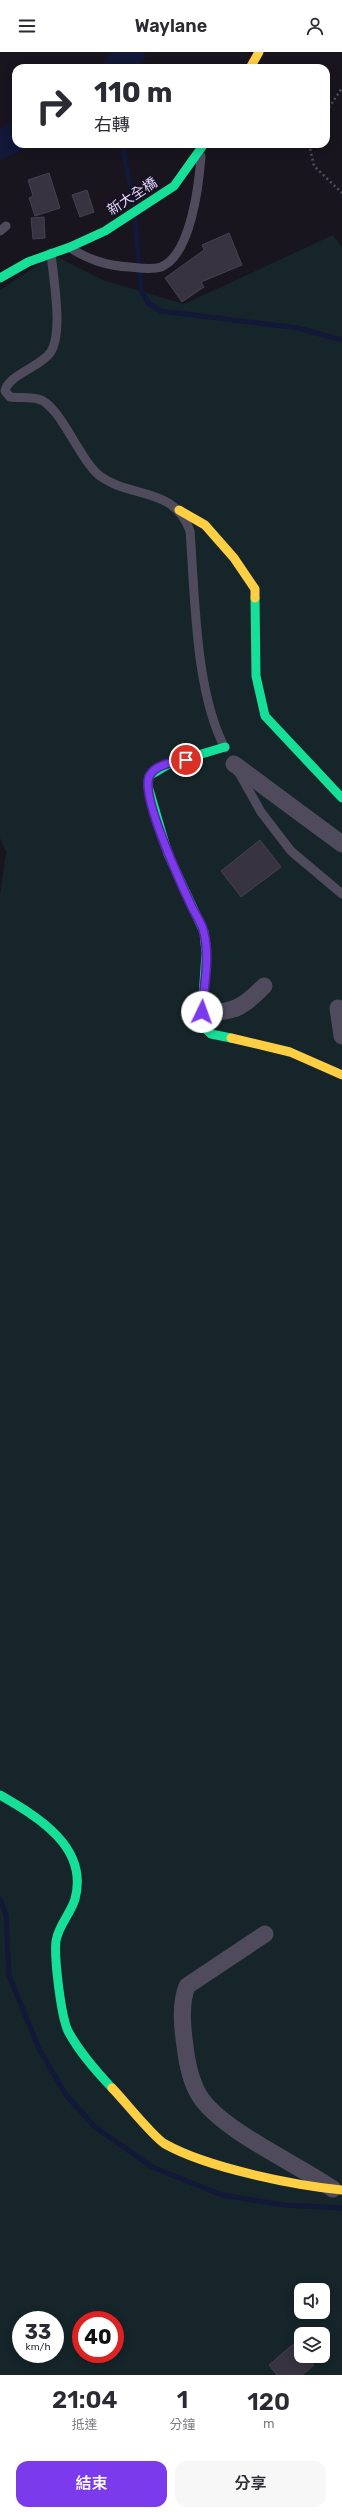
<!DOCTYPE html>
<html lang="zh-TW">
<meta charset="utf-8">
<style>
:root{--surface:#fff;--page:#f7f7f7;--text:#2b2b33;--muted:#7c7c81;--accent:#7c3aed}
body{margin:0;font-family:Rubik,"Noto Sans TC",sans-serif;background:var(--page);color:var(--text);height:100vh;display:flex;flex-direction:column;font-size:15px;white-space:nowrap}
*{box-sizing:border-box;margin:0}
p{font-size:13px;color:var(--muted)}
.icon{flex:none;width:22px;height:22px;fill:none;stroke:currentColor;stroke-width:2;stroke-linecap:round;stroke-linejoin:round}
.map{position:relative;height:2323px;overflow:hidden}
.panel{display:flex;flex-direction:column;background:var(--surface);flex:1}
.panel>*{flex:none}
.banner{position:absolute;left:12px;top:12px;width:318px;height:84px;border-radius:12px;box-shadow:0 2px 10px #0003;background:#fff;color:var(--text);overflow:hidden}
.fabs{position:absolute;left:294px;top:2231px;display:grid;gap:8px}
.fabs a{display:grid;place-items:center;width:36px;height:36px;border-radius:8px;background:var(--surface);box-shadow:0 2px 10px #0003;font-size:20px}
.speed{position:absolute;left:12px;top:2259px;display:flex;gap:8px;font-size:20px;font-weight:700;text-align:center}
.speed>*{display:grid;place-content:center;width:52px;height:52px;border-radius:50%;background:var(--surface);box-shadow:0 2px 10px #0003;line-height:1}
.speed small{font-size:10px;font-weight:400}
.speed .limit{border:6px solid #d22;background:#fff;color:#111}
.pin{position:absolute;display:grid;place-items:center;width:34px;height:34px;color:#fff;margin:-17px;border:2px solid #fff;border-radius:50%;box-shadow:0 1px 4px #0007}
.me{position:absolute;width:44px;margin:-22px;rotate:3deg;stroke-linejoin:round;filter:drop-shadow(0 0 3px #0008)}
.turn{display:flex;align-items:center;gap:14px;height:84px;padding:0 16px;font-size:18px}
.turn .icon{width:52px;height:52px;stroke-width:2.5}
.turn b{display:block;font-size:28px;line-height:34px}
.eta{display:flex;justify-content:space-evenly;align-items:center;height:68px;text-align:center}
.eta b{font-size:24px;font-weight:600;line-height:28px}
.action{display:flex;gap:8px;margin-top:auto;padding:8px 16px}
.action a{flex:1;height:46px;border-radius:12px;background:var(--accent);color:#fff;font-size:16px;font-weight:600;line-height:46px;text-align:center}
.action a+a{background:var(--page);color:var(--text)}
header{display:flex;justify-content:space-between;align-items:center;height:52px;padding:0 16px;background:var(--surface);font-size:18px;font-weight:600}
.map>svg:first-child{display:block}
.green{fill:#152529;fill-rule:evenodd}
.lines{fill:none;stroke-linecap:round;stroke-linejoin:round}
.stream{stroke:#111838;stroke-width:5}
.river{stroke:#111838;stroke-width:29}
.building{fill:#373340;stroke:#464051}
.path{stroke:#4b515e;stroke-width:2.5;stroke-dasharray:2 3;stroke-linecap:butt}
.lane{stroke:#4f4b5d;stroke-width:9}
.street{stroke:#4f4b5d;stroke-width:17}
.fast{stroke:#16e098;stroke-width:9}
.slow{stroke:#ffcf43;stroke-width:9}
.route-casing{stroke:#51269a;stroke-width:10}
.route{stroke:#7c3aed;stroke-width:7}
.labels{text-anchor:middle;stroke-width:4;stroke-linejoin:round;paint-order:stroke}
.street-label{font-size:14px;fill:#e1d7fa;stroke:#171122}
</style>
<header><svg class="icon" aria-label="menu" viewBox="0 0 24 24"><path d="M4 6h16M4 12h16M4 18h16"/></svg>Waylane<svg class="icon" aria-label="person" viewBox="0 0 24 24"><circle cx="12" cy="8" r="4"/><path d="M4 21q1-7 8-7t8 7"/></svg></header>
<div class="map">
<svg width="342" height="2323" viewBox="0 0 342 2323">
<rect width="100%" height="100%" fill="#18151e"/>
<path class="green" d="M 333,183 L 342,195 L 342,2323 L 0,2323 L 0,843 L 6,800 L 0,786 L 0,238 L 53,203 L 103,228 L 184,252 ZM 301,2238 L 323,2238 L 323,2260 L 301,2260 ZM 21,2268 L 55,2268 L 55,2302 L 21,2302 ZM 81,2268 L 115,2268 L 115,2302 L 81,2302 ZM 301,2282 L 323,2282 L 323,2304 L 301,2304 Z"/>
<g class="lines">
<path class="stream" d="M 122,92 L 134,153
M 135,167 L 141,237 L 149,252 L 161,259 L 298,276 L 342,288
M 0,1847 L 6,1863 L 9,1923 L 39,1997 L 66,2043 L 95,2075 L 152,2115 L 222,2143 L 284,2153 L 342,2156"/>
<path class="river" d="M 117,16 L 131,0
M 0,93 L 16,85"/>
</g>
<path class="building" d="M 49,121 L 60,156 L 35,164 L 29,146 L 33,144 L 28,128 Z
M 87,138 L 94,160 L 80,165 L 72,143 Z
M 44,165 L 45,186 L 33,187 L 31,166 Z
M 229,181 L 242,213 L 201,230 L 204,235 L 182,250 L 165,226 L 204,198 L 202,193 Z
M 260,788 L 281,815 L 241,845 L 221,819 Z
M 296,2290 L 301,2297 L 301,2304 L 307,2304 L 314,2313 L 302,2323 L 277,2323 L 269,2313 Z"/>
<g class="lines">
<path class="path" d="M 326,60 L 342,36
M 309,92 L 314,114 L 342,141"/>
<path class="lane" d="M 0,179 L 6,174
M 70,196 C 90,208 107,214 130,215 C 140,216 151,218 161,215 C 191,203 199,132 201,104
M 51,201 C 53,225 64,282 50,301 C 40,315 8,323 5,339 L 10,345 C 19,346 29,345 38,347 C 60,352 79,408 100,424 C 131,447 174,434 190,479 C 195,543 195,640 225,696
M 238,719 L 261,760 L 291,799 L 342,842"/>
<path class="street" d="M 234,712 L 342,792
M 338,956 L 342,984
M 202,960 C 232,962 244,955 264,934
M 265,1882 L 187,1934 C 180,1952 182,1974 185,1994 C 187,2011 190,2028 199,2043 C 220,2078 298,2112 333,2137"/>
<path class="fast" d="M 0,226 L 28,210 L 70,195 L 105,179 L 174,134 L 204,92
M 255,546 L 256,624 L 265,664 L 342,746
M 225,695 L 171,711 L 149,724 L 148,734 L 168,802 L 204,880 L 206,901 L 202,960 L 205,976 L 211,982 L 231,986
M 0,1743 C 38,1765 89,1795 75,1847 C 71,1861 58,1874 56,1889 C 54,1906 61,1964 68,1979 C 80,2001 95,2018 112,2036"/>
<path class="slow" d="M 250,16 L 259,0
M 179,458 L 205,473 L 234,506 L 255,537 L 255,546
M 231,986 L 290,1000 L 342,1023
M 112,2036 C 124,2048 153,2085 165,2092 C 208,2116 293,2133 342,2138"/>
</g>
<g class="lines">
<g class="route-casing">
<path id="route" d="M 186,708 C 175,710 154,712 149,725 C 141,745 180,829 190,851 C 194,861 202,870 204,881 C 210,905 204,935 202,960"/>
</g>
<use href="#route" class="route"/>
</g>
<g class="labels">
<g class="street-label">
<text transform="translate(132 144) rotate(-33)" y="5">新大全橋</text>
</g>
</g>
</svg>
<div class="fabs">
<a><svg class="icon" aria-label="sound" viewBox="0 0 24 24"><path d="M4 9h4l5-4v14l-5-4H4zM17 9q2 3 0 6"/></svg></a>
<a><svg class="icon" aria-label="layers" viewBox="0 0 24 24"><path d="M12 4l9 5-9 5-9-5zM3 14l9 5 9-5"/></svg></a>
</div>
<div class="speed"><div>33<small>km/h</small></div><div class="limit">40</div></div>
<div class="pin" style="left:186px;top:708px;background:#d93025"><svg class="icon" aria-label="arrive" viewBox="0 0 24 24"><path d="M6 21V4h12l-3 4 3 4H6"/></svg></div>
<svg class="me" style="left:202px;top:960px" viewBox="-20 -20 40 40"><circle r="19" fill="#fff"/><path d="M0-13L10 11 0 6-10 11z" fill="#7c3aed"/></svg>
<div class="banner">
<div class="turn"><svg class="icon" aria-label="right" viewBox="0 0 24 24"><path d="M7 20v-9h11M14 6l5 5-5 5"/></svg><div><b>110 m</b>右轉</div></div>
</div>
</div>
<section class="panel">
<div class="eta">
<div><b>21:04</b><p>抵達</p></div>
<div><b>1</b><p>分鐘</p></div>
<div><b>120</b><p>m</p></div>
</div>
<div class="action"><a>結束</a><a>分享</a></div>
</section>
